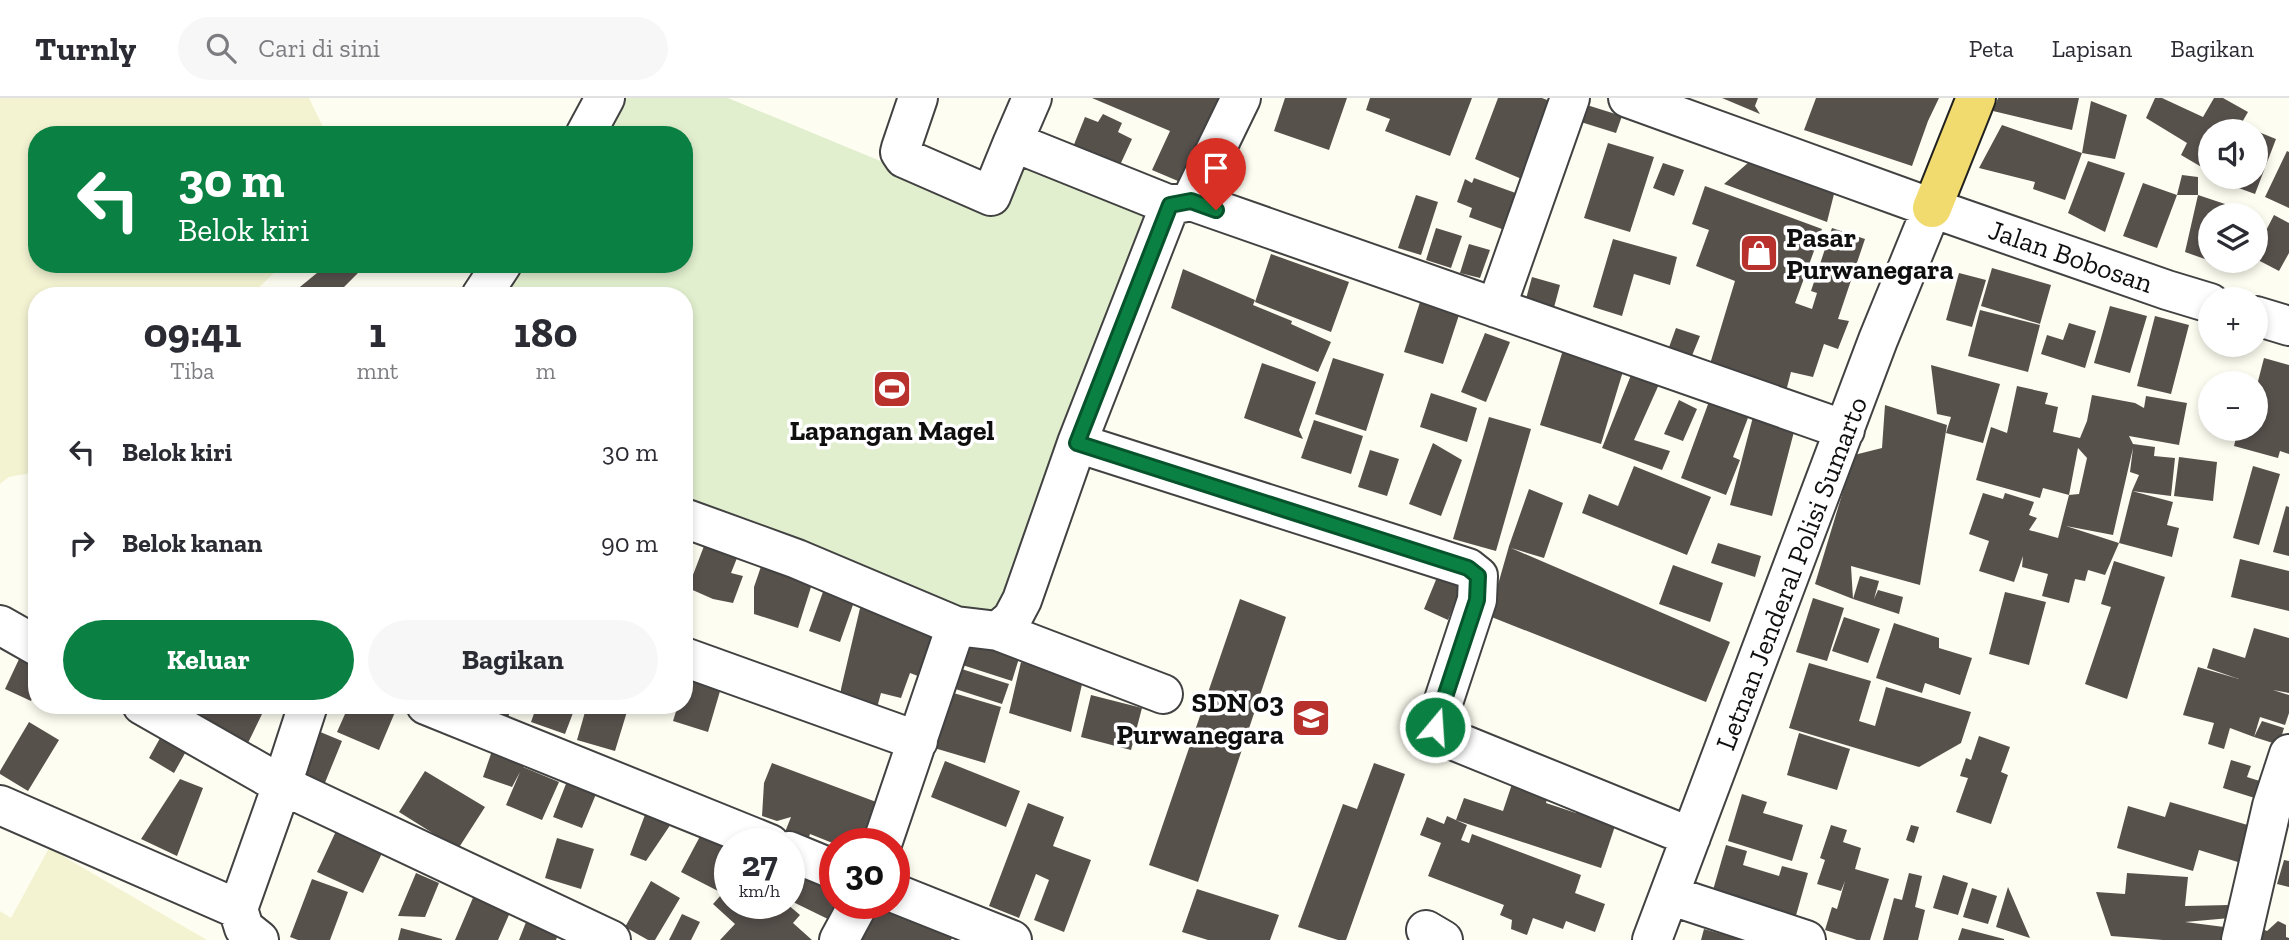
<!DOCTYPE html>
<html lang="id">
<meta charset="utf-8">
<style>
:root{--surface:#fff;--page:#f7f7f7;--text:#2b2b33;--muted:#7c7c81;--line:#e1e1e2;--accent:#0b8043}
body{margin:0;font-family:"Zilla Slab",serif;background:var(--page);color:var(--text);height:100vh;display:flex;flex-direction:column;font-size:26px;white-space:nowrap}
*{box-sizing:border-box;margin:0}
p{font-size:23px;color:var(--muted)}
.icon{flex:none;width:38px;height:38px;fill:none;stroke:currentColor;stroke-width:2;stroke-linecap:round;stroke-linejoin:round}
.map{position:relative;flex:1;overflow:hidden}
.drawer{position:absolute;left:28px;top:189px;width:665px;height:427px;display:flex;flex-direction:column;background:var(--surface);border-radius:28px;box-shadow:0 4px 10px #0003}
.drawer>*{flex:none}
.banner{position:absolute;left:28px;top:28px;width:665px;height:147px;border-radius:28px;box-shadow:0 4px 10px #0003;background:#0b8043;color:#fff;overflow:hidden}
.buttons{position:absolute;left:2198px;top:21px;display:grid;gap:14px}
.buttons a{display:grid;place-items:center;width:70px;height:70px;border-radius:50%;background:var(--surface);box-shadow:0 4px 10px #0003;font-size:35px}
.speed{position:absolute;left:714px;top:730px;display:flex;gap:14px;font-size:35px;font-weight:700;text-align:center}
.speed>*{display:grid;place-content:center;width:91px;height:91px;border-radius:50%;background:var(--surface);box-shadow:0 4px 10px #0003;line-height:1}
.speed small{font-size:18px;font-weight:400}
.speed .limit{border:10px solid #d22;background:#fff;color:#111}
.pin{position:absolute;display:grid;place-items:center;width:60px;height:60px;color:#fff;margin:-72px -30px;border-radius:50% 50% 50% 0;rotate:-45deg;box-shadow:0 0 7px #0007}
.pin .icon{rotate:45deg}
.me{position:absolute;width:77px;margin:-38px;rotate:18deg;stroke-linejoin:round;filter:drop-shadow(0 0 5px #0008)}
.turn{display:flex;align-items:center;gap:24px;height:147px;padding:0 35px;font-size:32px}
.turn .icon{width:91px;height:91px;stroke-width:2.5}
.turn b{display:block;font-size:49px;line-height:60px}
.eta{display:flex;justify-content:space-evenly;align-items:center;height:119px;text-align:center}
.eta b{font-size:42px;font-weight:700;line-height:49px}
.cta{display:flex;gap:14px;margin-top:auto;padding:14px 35px}
.cta a{flex:1;height:80px;border-radius:42px;background:var(--accent);color:#fff;font-size:28px;font-weight:700;line-height:80px;text-align:center}
.cta a+a{background:var(--page);color:var(--text)}
ul{padding:0;list-style:none}
li{display:flex;align-items:center;gap:21px;height:91px;padding:0 35px}
li div{flex:1}
li b{display:block;font-size:26px}
li em{font-style:normal}
header{display:flex;align-items:center;gap:42px;box-sizing:border-box;height:98px;padding:0 35px;background:var(--surface);border-bottom:2px solid var(--line)}
header strong{font-size:33px}
nav{display:flex;gap:38px;margin-inline-start:auto;font-size:24px}
.search{width:490px;height:63px;background:var(--page);display:flex;align-items:center;gap:18px;box-sizing:border-box;padding:0 24px;border-radius:38px;color:var(--muted);font-size:26px}
.map>svg:first-child{display:block}
.farmland{fill:#f3f3d2}
.pitch{fill:#e1efce}
.building{fill:#57514c}
.lines{fill:none;stroke-linecap:round;stroke-linejoin:round}
.minor-casing{stroke:#424242;stroke-width:42}
.major-casing{stroke:#202020;stroke-width:42}
.minor{stroke:#fff;stroke-width:38}
.major{stroke:#f1db6e;stroke-width:38}
.route-casing{stroke:#07532c;stroke-width:18}
.route{stroke:#0b8043;stroke-width:12}
.labels{text-anchor:middle;stroke-width:7;stroke-linejoin:round;paint-order:stroke}
.poi-label{font-size:28px;font-weight:bold;fill:#0f0f0f;stroke:#fff;text-anchor:start}
.street-label{font-size:28px;fill:#0f0f0f;stroke:#fff}
</style>
<header>
<strong>Turnly</strong>
<div class="search"><svg class="icon" aria-label="search" viewBox="0 0 24 24"><circle cx="10" cy="10" r="6"/><path d="M15 15l6 6"/></svg>Cari di sini</div>
<nav><a>Peta</a><a>Lapisan</a><a>Bagikan</a></nav>
</header>
<div class="map">
<svg width="2289" height="842" viewBox="0 0 2289 842">
<rect width="100%" height="100%" fill="#fefdf1"/>
<path class="farmland" d="M 0,0 L 309,0 L 327,37 L 37,37 L 37,166 L 294,166 L 278,171 L 250,198 L 37,198 L 37,374 L 9,379 L 0,386 Z
M 49,750 L 207,842 L 0,842 L 0,813 L 11,820 Z"/>
<path class="pitch" d="M 618,0 L 728,0 L 994,110 L 1017,63 L 1160,119 L 1067,385 L 990,523 L 684,412 L 684,198 L 506,198 L 524,166 L 684,166 L 684,37 L 597,37 Z"/>
<path class="building" d="M 1092,0 L 1225,0 L 1185,86 L 1152,72 L 1170,33 Z
M 1285,0 L 1347,0 L 1329,52 L 1274,33 Z
M 1370,0 L 1472,0 L 1450,58 L 1385,33 L 1390,21 L 1366,12 Z
M 1498,0 L 1542,0 L 1555,5 L 1524,82 L 1475,61 Z
M 1722,0 L 1758,0 L 1755,8 L 1760,16 Z
M 1816,0 L 1939,0 L 1928,23 L 1912,68 L 1804,32 Z
M 1998,0 L 2079,0 L 2072,32 L 1993,13 Z
M 2155,0 L 2162,0 L 2203,19 L 2214,0 L 2223,0 L 2248,14 L 2237,33 L 2210,33 L 2210,74 L 2181,57 L 2187,45 L 2146,20 Z
M 1574,3 L 1622,18 L 1616,35 L 1568,20 Z
M 2091,3 L 2127,17 L 2115,61 L 2082,55 L 2065,102 L 2033,91 L 2035,84 L 1979,70 L 2002,27 L 2082,55 Z
M 1103,16 L 1122,25 L 1118,34 L 1132,41 L 1115,78 L 1069,59 L 1085,19 L 1098,24 Z
M 2256,33 L 2276,41 L 2255,96 L 2225,85 L 2227,79 L 2256,79 Z
M 1608,45 L 1654,59 L 1630,134 L 1584,120 Z
M 2287,53 L 2289,54 L 2289,110 L 2265,99 Z
M 2088,63 L 2125,75 L 2105,134 L 2068,115 Z
M 1749,64 L 1834,96 L 1827,124 L 1724,86 Z
M 1663,65 L 1684,72 L 1674,98 L 1653,90 Z
M 2182,77 L 2198,79 L 2198,97 L 2177,97 Z
M 1474,80 L 1524,98 L 1510,134 L 1469,119 L 1472,110 L 1457,104 L 1465,81 L 1472,85 Z
M 2143,85 L 2177,97 L 2157,150 L 2123,138 Z
M 1705,88 L 1822,131 L 1795,205 L 1812,211 L 1817,195 L 1811,193 L 1832,130 L 1865,141 L 1838,221 L 1849,223 L 1838,251 L 1824,246 L 1813,279 L 1791,274 L 1783,305 L 1707,276 L 1735,183 L 1696,168 L 1709,132 L 1692,126 Z
M 1416,97 L 1438,104 L 1421,157 L 1398,150 Z
M 2198,97 L 2252,115 L 2251,117 L 2210,117 L 2210,163 L 2238,163 L 2236,172 L 2185,154 Z
M 2274,117 L 2289,125 L 2289,155 L 2279,173 L 2256,161 L 2256,152 Z
M 1436,130 L 1462,138 L 1451,170 L 1426,162 Z
M 1613,141 L 1677,159 L 1670,187 L 1634,176 L 1622,218 L 1593,209 Z
M 1469,146 L 1490,152 L 1480,180 L 1460,175 Z
M 1271,156 L 1349,184 L 1331,234 L 1255,204 Z
M 328,166 L 356,166 L 363,170 L 335,198 L 304,198 L 295,193 Z
M 1992,170 L 2051,187 L 2040,226 L 1981,208 Z
M 1183,171 L 1255,202 L 1253,207 L 1292,223 L 1291,226 L 1331,244 L 1318,274 L 1171,210 Z
M 1959,175 L 1986,182 L 1972,229 L 1946,222 Z
M 1532,179 L 1560,187 L 1552,217 L 1524,208 Z
M 1420,204 L 1459,217 L 1443,266 L 1404,254 Z
M 2110,208 L 2147,218 L 2130,275 L 2094,265 Z
M 1980,212 L 2040,227 L 2028,274 L 1968,258 Z
M 2155,218 L 2189,227 L 2171,296 L 2137,288 Z
M 2069,225 L 2096,233 L 2085,270 L 2041,256 L 2047,237 L 2063,242 Z
M 1676,230 L 1700,238 L 1691,260 L 1668,252 Z
M 1485,235 L 1510,244 L 1486,304 L 1461,294 Z
M 1566,242 L 1627,260 L 1601,346 L 1540,327 Z
M 1333,260 L 1384,276 L 1366,333 L 1315,316 Z
M 2264,260 L 2289,267 L 2289,356 L 2280,353 L 2278,360 L 2234,348 L 2238,331 L 2256,331 L 2256,291 Z
M 1262,265 L 1316,284 L 1299,332 L 1303,341 L 1244,320 Z
M 1931,267 L 2000,286 L 1983,345 L 1946,335 L 1951,319 L 1937,316 Z
M 1633,272 L 1660,284 L 1634,342 L 1670,353 L 1662,372 L 1602,350 Z
M 2017,288 L 2048,295 L 2045,306 L 2058,309 L 2053,334 L 2080,340 L 2087,323 L 2092,297 L 2135,305 L 2144,310 L 2146,298 L 2187,305 L 2179,347 L 2129,338 L 2133,346 L 2155,349 L 2154,358 L 2175,360 L 2171,398 L 2132,393 L 2173,404 L 2167,427 L 2179,430 L 2172,459 L 2119,445 L 2132,393 L 2139,377 L 2130,374 L 2133,350 L 2113,437 L 2066,428 L 2119,445 L 2105,477 L 2088,472 L 2085,483 L 2075,481 L 2069,505 L 2042,498 L 2048,476 L 2022,469 L 2023,458 L 2014,484 L 1979,473 L 1989,443 L 1969,436 L 1983,395 L 2003,401 L 2005,395 L 2034,404 L 2029,417 L 2037,420 L 2029,432 L 2058,440 L 2069,397 L 2079,396 L 2087,360 L 2078,350 L 2069,397 L 2043,390 L 2040,400 L 1976,382 L 1991,329 L 2007,335 Z
M 1431,295 L 1477,310 L 1467,344 L 1420,329 Z
M 1711,298 L 1751,312 L 1733,359 L 1740,362 L 1726,397 L 1681,380 Z
M 1679,302 L 1697,311 L 1683,343 L 1664,336 Z
M 1885,307 L 1947,327 L 1920,487 L 1851,468 L 1853,501 L 1860,478 L 1879,483 L 1874,501 L 1878,492 L 1903,499 L 1899,516 L 1853,501 L 1815,486 L 1854,357 L 1882,350 Z
M 1754,315 L 1796,326 L 1772,418 L 1730,407 Z
M 1489,319 L 1531,331 L 1496,453 L 1453,441 Z
M 1314,322 L 1363,338 L 1351,376 L 1301,360 Z
M 1433,345 L 1462,362 L 1441,418 L 1409,406 Z
M 1370,352 L 1399,361 L 1387,398 L 1358,389 Z
M 2179,359 L 2217,364 L 2213,403 L 2174,398 Z
M 1634,368 L 1711,399 L 1687,457 L 1582,415 L 1589,396 L 1618,408 Z
M 2253,368 L 2280,376 L 2259,447 L 2233,440 Z
M 1529,391 L 1563,405 L 1544,460 L 1511,450 L 1730,544 L 1706,604 L 1489,518 L 1509,448 Z
M 2286,408 L 2289,409 L 2289,458 L 2273,454 Z
M 1718,445 L 1761,458 L 1755,479 L 1711,465 Z
M 684,447 L 693,449 L 685,480 L 684,480 Z
M 704,448 L 737,460 L 731,475 L 743,478 L 733,505 L 713,501 L 688,490 Z
M 766,454 L 795,463 L 811,489 L 798,530 L 754,516 L 754,489 Z
M 2240,461 L 2289,473 L 2289,513 L 2231,499 Z
M 2114,463 L 2165,479 L 2127,601 L 2085,586 L 2111,509 L 2101,506 Z
M 1673,467 L 1723,485 L 1710,524 L 1659,506 Z
M 1440,472 L 1464,483 L 1448,522 L 1424,511 Z
M 824,491 L 855,501 L 840,544 L 809,533 Z
M 2005,494 L 2046,504 L 2029,567 L 1989,556 Z
M 1813,500 L 1844,510 L 1827,563 L 1796,554 Z
M 1240,501 L 1286,519 L 1198,784 L 1149,767 Z
M 861,506 L 945,531 L 926,581 L 910,575 L 901,600 L 881,595 L 875,617 L 840,607 L 841,591 Z
M 1844,519 L 1880,531 L 1868,565 L 1832,553 Z
M 1894,525 L 1939,540 L 1939,550 L 1972,560 L 1960,597 L 1925,585 L 1922,595 L 1876,580 Z
M 2254,530 L 2289,540 L 2289,595 L 2273,592 L 2289,597 L 2289,615 L 2285,627 L 2260,619 L 2254,639 L 2230,630 L 2224,651 L 2208,646 L 2214,625 L 2183,617 L 2198,569 L 2239,581 L 2207,570 L 2213,550 L 2245,560 Z
M 959,536 L 1020,557 L 1012,583 L 950,563 Z
M 20,559 L 37,566 L 37,589 L 31,603 L 5,591 Z
M 1021,564 L 1083,582 L 1071,634 L 1009,615 Z
M 1809,565 L 1871,583 L 1859,623 L 1875,628 L 1886,589 L 1971,614 L 1961,645 L 1919,669 L 1789,630 Z
M 949,567 L 1009,586 L 1002,606 L 943,587 Z
M 689,573 L 723,583 L 708,634 L 673,623 L 678,607 L 684,607 L 684,587 Z
M 940,591 L 1001,609 L 985,665 L 924,647 Z
M 1091,597 L 1142,610 L 1131,652 L 1081,639 Z
M 205,607 L 255,607 L 264,612 L 247,647 L 197,623 Z
M 349,607 L 398,607 L 379,652 L 337,634 Z
M 474,607 L 512,607 L 507,623 Z
M 537,607 L 576,607 L 565,636 L 531,624 Z
M 587,607 L 629,607 L 615,653 L 577,642 Z
M 2262,623 L 2284,630 L 2279,647 L 2254,639 Z
M 29,624 L 59,642 L 28,693 L 0,676 L 0,673 Z
M 313,631 L 342,643 L 322,692 L 294,680 Z
M 164,633 L 189,648 L 174,675 L 149,660 Z
M 1799,635 L 1850,651 L 1837,692 L 1787,677 Z
M 1979,638 L 2010,649 L 2001,674 L 2008,677 L 1991,726 L 1956,714 L 1968,680 L 1960,678 L 1966,660 L 1971,662 Z
M 494,647 L 523,657 L 523,669 L 559,684 L 542,722 L 506,707 L 520,674 L 512,689 L 483,679 Z
M 2231,662 L 2251,668 L 2247,679 L 2266,685 L 2261,702 L 2223,690 Z
M 945,663 L 1020,693 L 1006,729 L 931,699 Z
M 772,665 L 879,705 L 864,746 L 835,746 L 810,736 L 806,748 L 783,739 L 791,719 L 777,723 L 762,718 L 764,685 Z
M 1374,665 L 1405,676 L 1346,842 L 1338,842 L 1298,829 L 1343,706 L 1357,711 Z
M 425,673 L 485,709 L 458,751 L 399,714 Z
M 571,673 L 601,684 L 582,730 L 553,719 Z
M 180,681 L 203,690 L 177,758 L 141,741 Z
M 1512,686 L 1548,698 L 1546,705 L 1576,715 L 1580,701 L 1616,725 L 1601,770 L 1456,722 L 1464,700 L 1503,713 Z
M 1742,696 L 1767,704 L 1763,715 L 1803,727 L 1792,763 L 1728,743 Z
M 2170,704 L 2251,728 L 2241,765 L 2199,752 L 2193,773 L 2117,750 L 2128,708 L 2165,719 Z
M 1028,705 L 1064,719 L 1053,748 L 1091,762 L 1064,834 L 1034,822 L 1049,782 L 1036,776 L 1019,820 L 989,808 Z
M 649,706 L 677,717 L 646,763 L 630,757 Z
M 1447,718 L 1467,727 L 1461,742 L 1469,745 L 1472,736 L 1581,777 L 1575,795 L 1605,806 L 1595,834 L 1566,823 L 1563,831 L 1533,820 L 1527,837 L 1511,831 L 1512,822 L 1500,817 L 1504,807 L 1428,778 L 1441,745 L 1420,737 L 1427,719 L 1444,726 Z
M 1831,727 L 1847,732 L 1843,744 L 1861,750 L 1855,771 L 1889,781 L 1870,842 L 1857,842 L 1825,832 L 1832,809 L 1837,811 L 1845,783 L 1841,793 L 1817,786 L 1825,762 L 1820,760 Z
M 1911,727 L 1919,729 L 1914,745 L 1906,742 Z
M 705,729 L 730,746 L 730,776 L 720,794 L 681,774 Z
M 337,731 L 383,753 L 363,795 L 317,774 Z
M 557,740 L 594,751 L 581,791 L 545,780 Z
M 1726,747 L 1747,753 L 1743,767 L 1779,778 L 1782,768 L 1808,775 L 1795,821 L 1709,806 Z
M 2284,762 L 2289,763 L 2289,789 L 2277,786 Z
M 808,770 L 835,783 L 835,805 L 843,805 L 834,824 L 791,803 Z
M 416,775 L 439,785 L 425,819 L 398,818 Z
M 1909,775 L 1922,778 L 1915,809 L 1925,812 L 1918,842 L 1883,842 L 1894,800 L 1902,802 Z
M 2127,775 L 2188,779 L 2185,808 L 2229,807 L 2230,820 L 2185,824 L 2232,830 L 2231,842 L 2163,842 L 2111,838 L 2096,794 L 2125,796 Z
M 1943,777 L 1968,785 L 1958,817 L 1933,810 Z
M 312,781 L 348,794 L 330,842 L 298,842 L 290,839 Z
M 651,783 L 680,800 L 655,842 L 648,842 L 625,829 Z
M 730,787 L 730,805 L 786,805 L 800,817 L 793,825 L 812,842 L 720,842 L 735,826 L 713,806 Z
M 2008,789 L 2030,840 L 1996,829 Z
M 1972,790 L 1997,798 L 1988,826 L 1963,819 Z
M 1197,791 L 1279,817 L 1270,842 L 1208,842 L 1182,834 Z
M 475,795 L 512,810 L 498,842 L 455,842 Z
M 873,805 L 892,805 L 955,834 L 951,842 L 855,842 Z
M 682,816 L 700,824 L 691,842 L 669,842 Z
M 528,819 L 560,831 L 556,842 L 519,842 Z
M 2278,823 L 2286,827 L 2286,839 L 2289,840 L 2289,842 L 2245,842 L 2258,829 L 2267,833 Z
M 401,830 L 442,841 L 442,842 L 398,842 Z
M 1962,830 L 2004,841 L 2004,842 L 1958,842 Z
M 1704,831 L 1740,841 L 1740,842 L 1701,842 Z"/>
<g class="lines">
<g class="minor-casing">
<path id="minor" d="M 918,0 L 901,50 L 900,54 L 904,60 L 991,98 L 1013,44
M 1032,0 L 1013,44 L 1170,107
M 1628,0 L 1932,110 L 2167,192 L 2210,205
M 585,37 L 605,0
M 1191,103 L 1845,332
M 481,198 L 502,166
M 1496,210 L 1570,0
M 2256,218 L 2289,228
M 1077,345 L 1468,470 L 1478,478 L 1477,502 L 1435,629 L 1440,637 L 1691,739
M 684,420 L 797,461 L 956,528 L 998,533 L 1012,521 L 1022,502 L 1077,345 L 1170,107 L 1191,103 L 1241,0
M 0,527 L 37,548
M 998,533 L 1163,596
M 684,559 L 918,643
M 142,607 L 282,687 L 611,842
M 426,607 L 770,746
M 0,707 L 238,811
M 882,746 L 956,528
M 789,753 L 835,772
M 894,795 L 1012,842
M 1669,797 L 1806,842
M 1426,832 L 1443,842
M 259,842 L 244,830 L 238,811 L 282,687 L 308,607
M 839,842 L 859,805
M 1652,842 L 1878,242 L 1932,110
M 2241,842 L 2272,708 L 2289,656"/>
</g>
<g class="major-casing">
<path id="major" d="M 1932,110 L 1976,0"/>
</g>
<use href="#minor" class="minor"/>
<use href="#major" class="major"/>
</g>
<g class="lines">
<g class="route-casing">
<path id="route" d="M 1216,112 L 1191,103 L 1170,107 L 1077,345 L 1468,470 L 1478,478 L 1477,502 L 1435,629"/>
</g>
<use href="#route" class="route"/>
</g>
<defs>
<g id="shop-square" transform="scale(2.0125)"><rect x="-9" y="-9" width="18" height="18" rx="4" fill="#b8312d" stroke="#fff"/><path d="M-5-2.5h2.3a2.7 3.5 0 0 1 5.4 0H5L5.5 6h-11ZM-1.5-2.5h3a1.5 2.3 0 0 0-3 0Z" fill="#fff"/></g>
<g id="stadium-square" transform="scale(2.0125)"><rect x="-9" y="-9" width="18" height="18" rx="4" fill="#b8312d" stroke="#fff"/><path d="M0-5a6.5 5 0 1 0 0 10a6.5 5 0 1 0 0-10ZM-3.5-1.8h7v3.6h-7Z" fill="#fff"/></g>
<g id="school-square" transform="scale(2.0125)"><rect x="-9" y="-9" width="18" height="18" rx="4" fill="#b8312d" stroke="#fff"/><path d="M0-5L7-2L0 1L-7-2ZM-4 1L0 2.5L4 1V4Q0 6-4 4Z" fill="#fff"/></g>
</defs>
<g fill-rule="evenodd">
<use href="#shop-square" x="1759" y="155"/>
<use href="#stadium-square" x="892" y="291"/>
<use href="#school-square" x="1311" y="620"/>
</g>
<g class="labels">
<g class="poi-label">
<text x="1786" y="149">Pasar<tspan x="1786" dy="32">Purwanegara</tspan></text>
<text x="892" y="342" text-anchor="middle">Lapangan Magel</text>
<text x="1284" y="614" text-anchor="end">SDN 03<tspan x="1284" dy="32">Purwanegara</tspan></text>
</g>
<g class="street-label">
<text transform="translate(2071 158) rotate(19)" y="10">Jalan Bobosan</text>
<text transform="translate(1791 475) rotate(-69)" y="10">Letnan Jenderal Polisi Sumarto</text>
</g>
</g>
</svg>
<div class="buttons">
<a><svg class="icon" aria-label="sound" viewBox="0 0 24 24"><path d="M4 9h4l5-4v14l-5-4H4zM17 9q2 3 0 6"/></svg></a>
<a><svg class="icon" aria-label="layers" viewBox="0 0 24 24"><path d="M12 4l9 5-9 5-9-5zM3 14l9 5 9-5"/></svg></a>
<a>+</a>
<a>−</a>
</div>
<div class="speed"><div>27<small>km/h</small></div><div class="limit">30</div></div>
<div class="pin" style="left:1216px;top:112px;background:#d93025"><svg class="icon" aria-label="arrive" viewBox="0 0 24 24"><path d="M6 21V4h12l-3 4 3 4H6"/></svg></div>
<svg class="me" style="left:1435px;top:629px" viewBox="-20 -20 40 40"><circle r="17" fill="#0b8043" stroke="#fff" stroke-width="3"/><path d="M0-11L8 9 0 5-8 9z" fill="#fff"/></svg>
<div class="banner">
<div class="turn"><svg class="icon" aria-label="left" viewBox="0 0 24 24"><path d="M17 20v-9H6M10 6l-5 5 5 5"/></svg><div><b>30 m</b>Belok kiri</div></div>
</div>
<section class="drawer">
<div class="eta">
<div><b>09:41</b><p>Tiba</p></div>
<div><b>1</b><p>mnt</p></div>
<div><b>180</b><p>m</p></div>
</div>
<ul>
<li><svg class="icon" aria-label="left" viewBox="0 0 24 24"><path d="M17 20v-9H6M10 6l-5 5 5 5"/></svg><div><b>Belok kiri</b></div><em>30 m</em></li>
<li><svg class="icon" aria-label="right" viewBox="0 0 24 24"><path d="M7 20v-9h11M14 6l5 5-5 5"/></svg><div><b>Belok kanan</b></div><em>90 m</em></li>
</ul>
<div class="cta"><a>Keluar</a><a>Bagikan</a></div>
</section>
</div>
